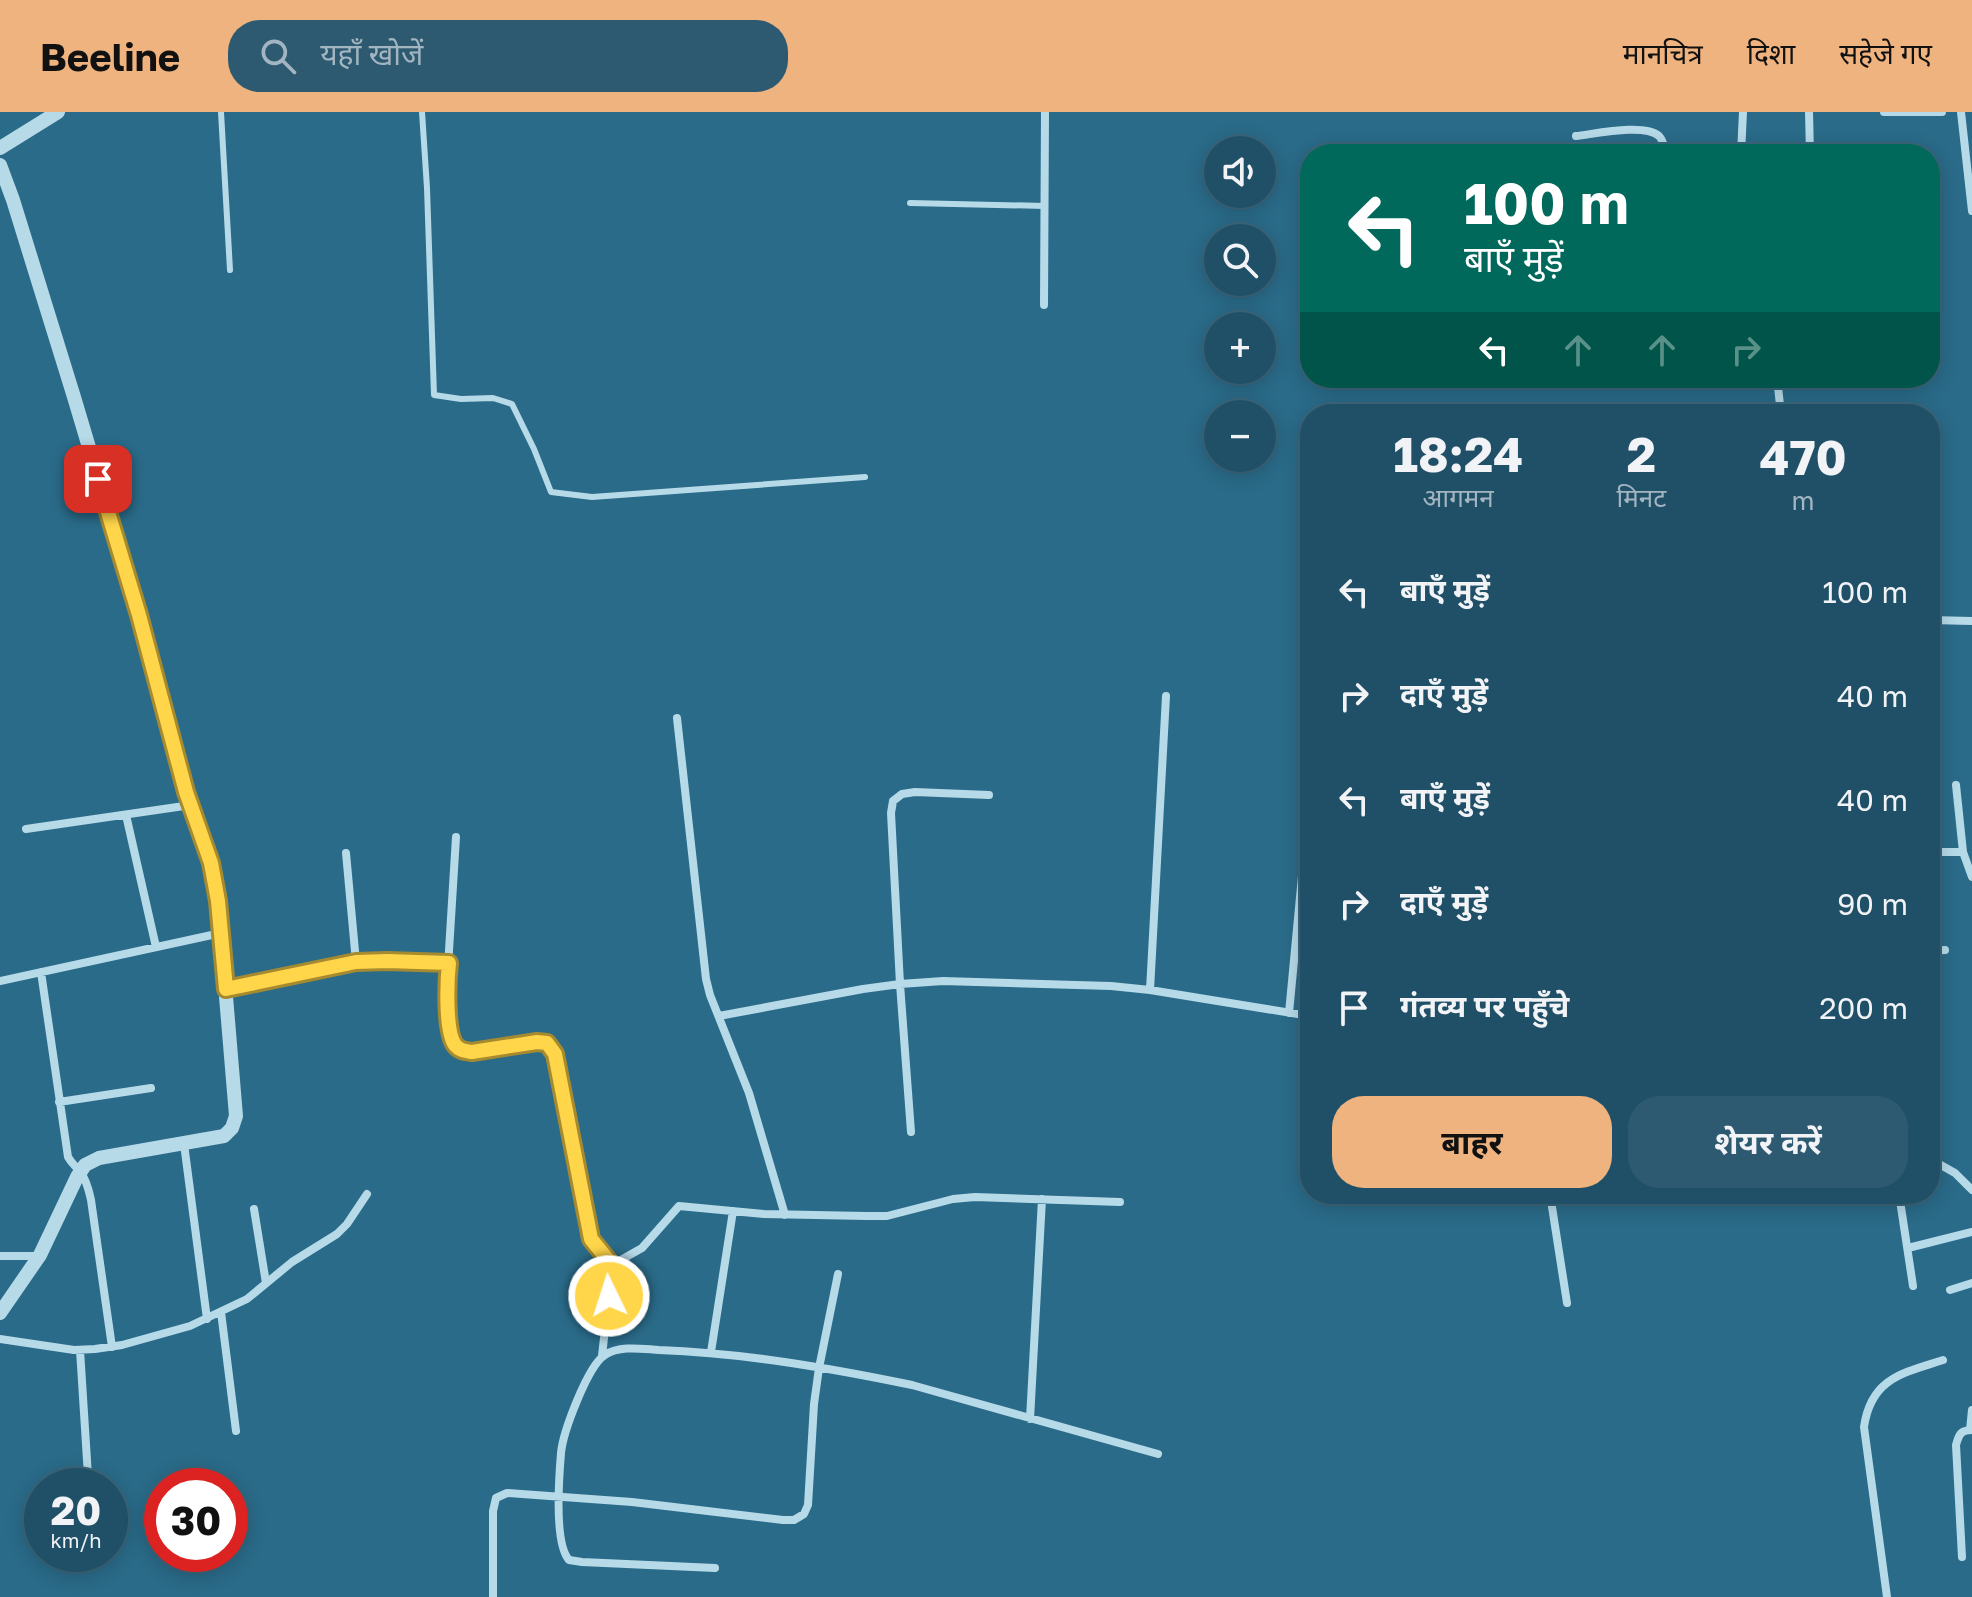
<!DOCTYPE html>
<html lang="hi">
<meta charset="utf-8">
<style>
:root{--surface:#205067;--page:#2d5a70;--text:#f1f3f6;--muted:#a2b5c0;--line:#3d677b;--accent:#efb37f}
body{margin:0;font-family:"Golos Text","Noto Sans Devanagari",sans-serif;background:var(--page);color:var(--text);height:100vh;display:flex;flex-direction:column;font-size:30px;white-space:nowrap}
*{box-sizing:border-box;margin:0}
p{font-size:26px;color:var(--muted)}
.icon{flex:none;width:44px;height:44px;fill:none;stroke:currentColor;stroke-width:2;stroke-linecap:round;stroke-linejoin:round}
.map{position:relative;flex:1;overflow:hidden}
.panel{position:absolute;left:1300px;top:292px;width:640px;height:800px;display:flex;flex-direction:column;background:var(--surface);border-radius:32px;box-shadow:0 4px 20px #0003,0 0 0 2px var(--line)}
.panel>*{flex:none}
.banner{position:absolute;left:1300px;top:32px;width:640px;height:244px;border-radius:32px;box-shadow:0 4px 20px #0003,0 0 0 2px var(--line);background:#00695c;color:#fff;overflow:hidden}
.fabs{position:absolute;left:1204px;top:24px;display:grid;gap:16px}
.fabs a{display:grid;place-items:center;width:72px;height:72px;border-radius:50%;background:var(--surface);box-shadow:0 4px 20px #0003,0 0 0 2px var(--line);font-size:40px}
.speed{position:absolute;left:24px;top:1356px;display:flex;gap:16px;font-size:40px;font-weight:700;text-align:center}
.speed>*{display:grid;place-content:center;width:104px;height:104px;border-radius:50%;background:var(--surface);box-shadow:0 4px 20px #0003,0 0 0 2px var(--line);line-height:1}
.speed small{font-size:20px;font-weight:400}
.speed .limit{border:12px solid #d22;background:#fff;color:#111}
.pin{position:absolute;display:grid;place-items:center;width:68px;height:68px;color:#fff;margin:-34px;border-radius:16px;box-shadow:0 4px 12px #0006}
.me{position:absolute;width:88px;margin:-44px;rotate:356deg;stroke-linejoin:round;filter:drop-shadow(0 0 6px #0008)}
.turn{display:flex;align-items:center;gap:28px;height:168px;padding:0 32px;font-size:36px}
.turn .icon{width:104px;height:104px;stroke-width:2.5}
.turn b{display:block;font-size:56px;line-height:68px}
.lanes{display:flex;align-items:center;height:76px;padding:0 32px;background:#0003;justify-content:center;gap:40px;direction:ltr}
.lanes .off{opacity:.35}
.eta{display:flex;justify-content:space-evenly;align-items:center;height:136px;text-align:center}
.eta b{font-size:48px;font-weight:700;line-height:56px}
.cta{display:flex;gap:16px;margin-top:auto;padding:16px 32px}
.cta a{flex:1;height:92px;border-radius:32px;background:var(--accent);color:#111;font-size:32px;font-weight:700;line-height:92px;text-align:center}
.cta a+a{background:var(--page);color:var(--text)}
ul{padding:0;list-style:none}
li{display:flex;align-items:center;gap:24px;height:104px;padding:0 32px}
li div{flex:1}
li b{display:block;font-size:30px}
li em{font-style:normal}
header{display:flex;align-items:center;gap:48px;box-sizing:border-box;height:112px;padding:0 40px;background:var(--accent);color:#111}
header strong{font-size:38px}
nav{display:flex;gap:44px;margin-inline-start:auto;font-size:28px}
.search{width:560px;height:72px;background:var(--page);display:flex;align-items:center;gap:20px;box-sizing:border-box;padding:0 28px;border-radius:32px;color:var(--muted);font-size:30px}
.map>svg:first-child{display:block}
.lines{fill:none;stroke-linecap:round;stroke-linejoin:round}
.service{stroke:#b7dae8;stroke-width:6}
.minor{stroke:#b7dae8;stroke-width:8}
.tertiary{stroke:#b7dae8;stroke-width:14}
.route-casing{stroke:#a68a30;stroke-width:20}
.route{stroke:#ffd54a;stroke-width:14}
</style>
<header>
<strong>Beeline</strong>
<div class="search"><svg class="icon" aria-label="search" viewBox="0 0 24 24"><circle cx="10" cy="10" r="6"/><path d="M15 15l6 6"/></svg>यहाँ खोजें</div>
<nav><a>मानचित्र</a><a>दिशा</a><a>सहेजे गए</a></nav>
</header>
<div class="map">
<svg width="1972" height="1485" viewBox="0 0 1972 1485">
<rect width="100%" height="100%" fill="#2a6b89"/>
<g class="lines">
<path class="service" d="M 221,0 L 230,158
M 422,0 L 427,76 L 434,283 L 461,287 L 493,286 L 512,292 L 534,337 L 551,380 L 592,385 L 865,365
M 910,91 L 1045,94"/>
<path class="minor" d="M 1809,0 L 1810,42
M 1884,0 L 1942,0
M 1961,0 L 1972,99
M 1576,24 C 1595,22 1644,11 1659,24 C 1664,29 1664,36 1666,42
M 1741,42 L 1743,0
M 1044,193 L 1045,0
M 1777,266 L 1781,302
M 1930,508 L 1972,509
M 677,606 L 706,867 L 710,883 L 749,981 L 785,1103
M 1956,673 L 1963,740
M 126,703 L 156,835
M 26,717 L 191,693
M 456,725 L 447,871 L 450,918 L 453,931 L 461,939 L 472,940 L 537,930 L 547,931 L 555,942 L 591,1127 L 612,1153 L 602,1244
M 1930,740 L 1963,740 L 1972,765
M 346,741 L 356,850
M 1930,839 L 1945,838
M 41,860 L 68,1045 C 72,1052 77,1055 81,1061 C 87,1069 89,1079 91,1088 L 112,1235
M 0,869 L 221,821
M 226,877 L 356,850 L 387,849 L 449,851
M 1150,878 L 1166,584
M 1289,901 L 1306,722
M 719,904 L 863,877 L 900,872 L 943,869 L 1111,874 L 1150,878 L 1310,904
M 59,990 L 151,976
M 911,1020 L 900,872 L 891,701 L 893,689 L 902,682 L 915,680 L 989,683
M 184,1032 L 207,1207
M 1930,1047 L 1955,1061 L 1972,1078
M 1550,1082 L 1567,1191
M 1899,1082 L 1913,1174
M 254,1097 L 266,1171
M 1908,1136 L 1972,1120
M 0,1144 L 39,1144
M 612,1153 L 642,1136 L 679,1094 L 764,1102 L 866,1104 L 887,1104 L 953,1087 L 975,1085 L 1120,1090
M 1950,1178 L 1972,1171
M 221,1200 L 236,1319
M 0,1227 L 74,1238 L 95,1237 L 122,1233 L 190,1214 L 247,1187 L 292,1150 L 337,1122 L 347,1112 L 367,1082
M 80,1238 L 88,1364
M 711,1240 L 733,1099
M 1030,1307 L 1042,1087
M 1970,1318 L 1972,1298
M 1962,1445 L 1956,1333 C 1959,1322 1961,1318 1972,1318
M 715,1456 L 582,1450 L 569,1448 C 554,1431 559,1365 561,1341 C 563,1320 588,1253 605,1243 C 620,1233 642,1237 659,1238 C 744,1241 829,1256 912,1273 L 1158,1342
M 493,1485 L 493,1399 L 496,1386 L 507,1381 L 632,1390 L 783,1408 L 794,1408 L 804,1402 L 808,1393 L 814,1292 L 819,1256 L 838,1162
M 1887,1485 L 1864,1315 C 1871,1266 1903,1261 1943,1248"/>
<path class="tertiary" d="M 0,36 L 58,0
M 0,53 L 13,88 L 74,285 L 139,503 L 186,680 L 211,751 L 218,789 L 236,1004 L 232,1016 L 224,1024 L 99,1046 L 85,1053 L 77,1065 L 40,1143 L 0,1201"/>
</g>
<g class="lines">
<g class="route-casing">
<path id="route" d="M 98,367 L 139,503 L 186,680 L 211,751 L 218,789 L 226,877 L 356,850 L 387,849 L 449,851 C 447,869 445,919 455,933 C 460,939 465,939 472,940 L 537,930 L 547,931 L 555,942 L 591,1127 L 612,1153 L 609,1184"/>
</g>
<use href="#route" class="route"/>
</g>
</svg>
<div class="fabs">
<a><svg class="icon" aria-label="sound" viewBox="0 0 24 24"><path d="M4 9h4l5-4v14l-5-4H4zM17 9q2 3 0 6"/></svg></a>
<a><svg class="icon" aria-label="search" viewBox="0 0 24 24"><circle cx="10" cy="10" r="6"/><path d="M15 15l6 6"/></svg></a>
<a>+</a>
<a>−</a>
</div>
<div class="speed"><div>20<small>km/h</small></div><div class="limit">30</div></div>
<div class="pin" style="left:98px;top:367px;background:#d93025"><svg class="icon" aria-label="arrive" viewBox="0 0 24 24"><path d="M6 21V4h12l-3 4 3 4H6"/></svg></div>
<svg class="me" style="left:609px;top:1184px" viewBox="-20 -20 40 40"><circle r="17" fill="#ffd54a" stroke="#fff" stroke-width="3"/><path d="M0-11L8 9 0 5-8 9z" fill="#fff"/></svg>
<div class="banner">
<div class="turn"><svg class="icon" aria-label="left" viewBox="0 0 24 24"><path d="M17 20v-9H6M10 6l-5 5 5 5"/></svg><div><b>100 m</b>बाएँ मुड़ें</div></div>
<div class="lanes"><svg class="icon" aria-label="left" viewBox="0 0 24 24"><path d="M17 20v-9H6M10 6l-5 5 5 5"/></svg><svg class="icon off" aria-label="ahead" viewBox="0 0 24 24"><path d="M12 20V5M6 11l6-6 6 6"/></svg><svg class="icon off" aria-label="ahead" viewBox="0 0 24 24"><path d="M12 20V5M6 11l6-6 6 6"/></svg><svg class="icon off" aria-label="right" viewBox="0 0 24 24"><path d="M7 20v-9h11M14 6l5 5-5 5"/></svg></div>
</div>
<section class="panel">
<div class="eta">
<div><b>18:24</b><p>आगमन</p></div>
<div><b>2</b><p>मिनट</p></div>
<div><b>470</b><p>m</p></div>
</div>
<ul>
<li><svg class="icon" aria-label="left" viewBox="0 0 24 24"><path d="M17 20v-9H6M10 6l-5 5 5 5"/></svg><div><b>बाएँ मुड़ें</b></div><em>100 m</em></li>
<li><svg class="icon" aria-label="right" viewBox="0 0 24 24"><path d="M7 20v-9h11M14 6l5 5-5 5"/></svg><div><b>दाएँ मुड़ें</b></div><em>40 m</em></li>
<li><svg class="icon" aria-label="left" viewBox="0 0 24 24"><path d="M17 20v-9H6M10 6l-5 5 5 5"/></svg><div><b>बाएँ मुड़ें</b></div><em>40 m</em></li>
<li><svg class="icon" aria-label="right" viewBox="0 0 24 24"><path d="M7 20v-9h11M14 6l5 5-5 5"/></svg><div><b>दाएँ मुड़ें</b></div><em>90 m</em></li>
<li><svg class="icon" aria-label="arrive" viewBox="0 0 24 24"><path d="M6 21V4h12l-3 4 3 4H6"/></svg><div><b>गंतव्य पर पहुँचे</b></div><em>200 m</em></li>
</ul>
<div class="cta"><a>बाहर</a><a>शेयर करें</a></div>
</section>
</div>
